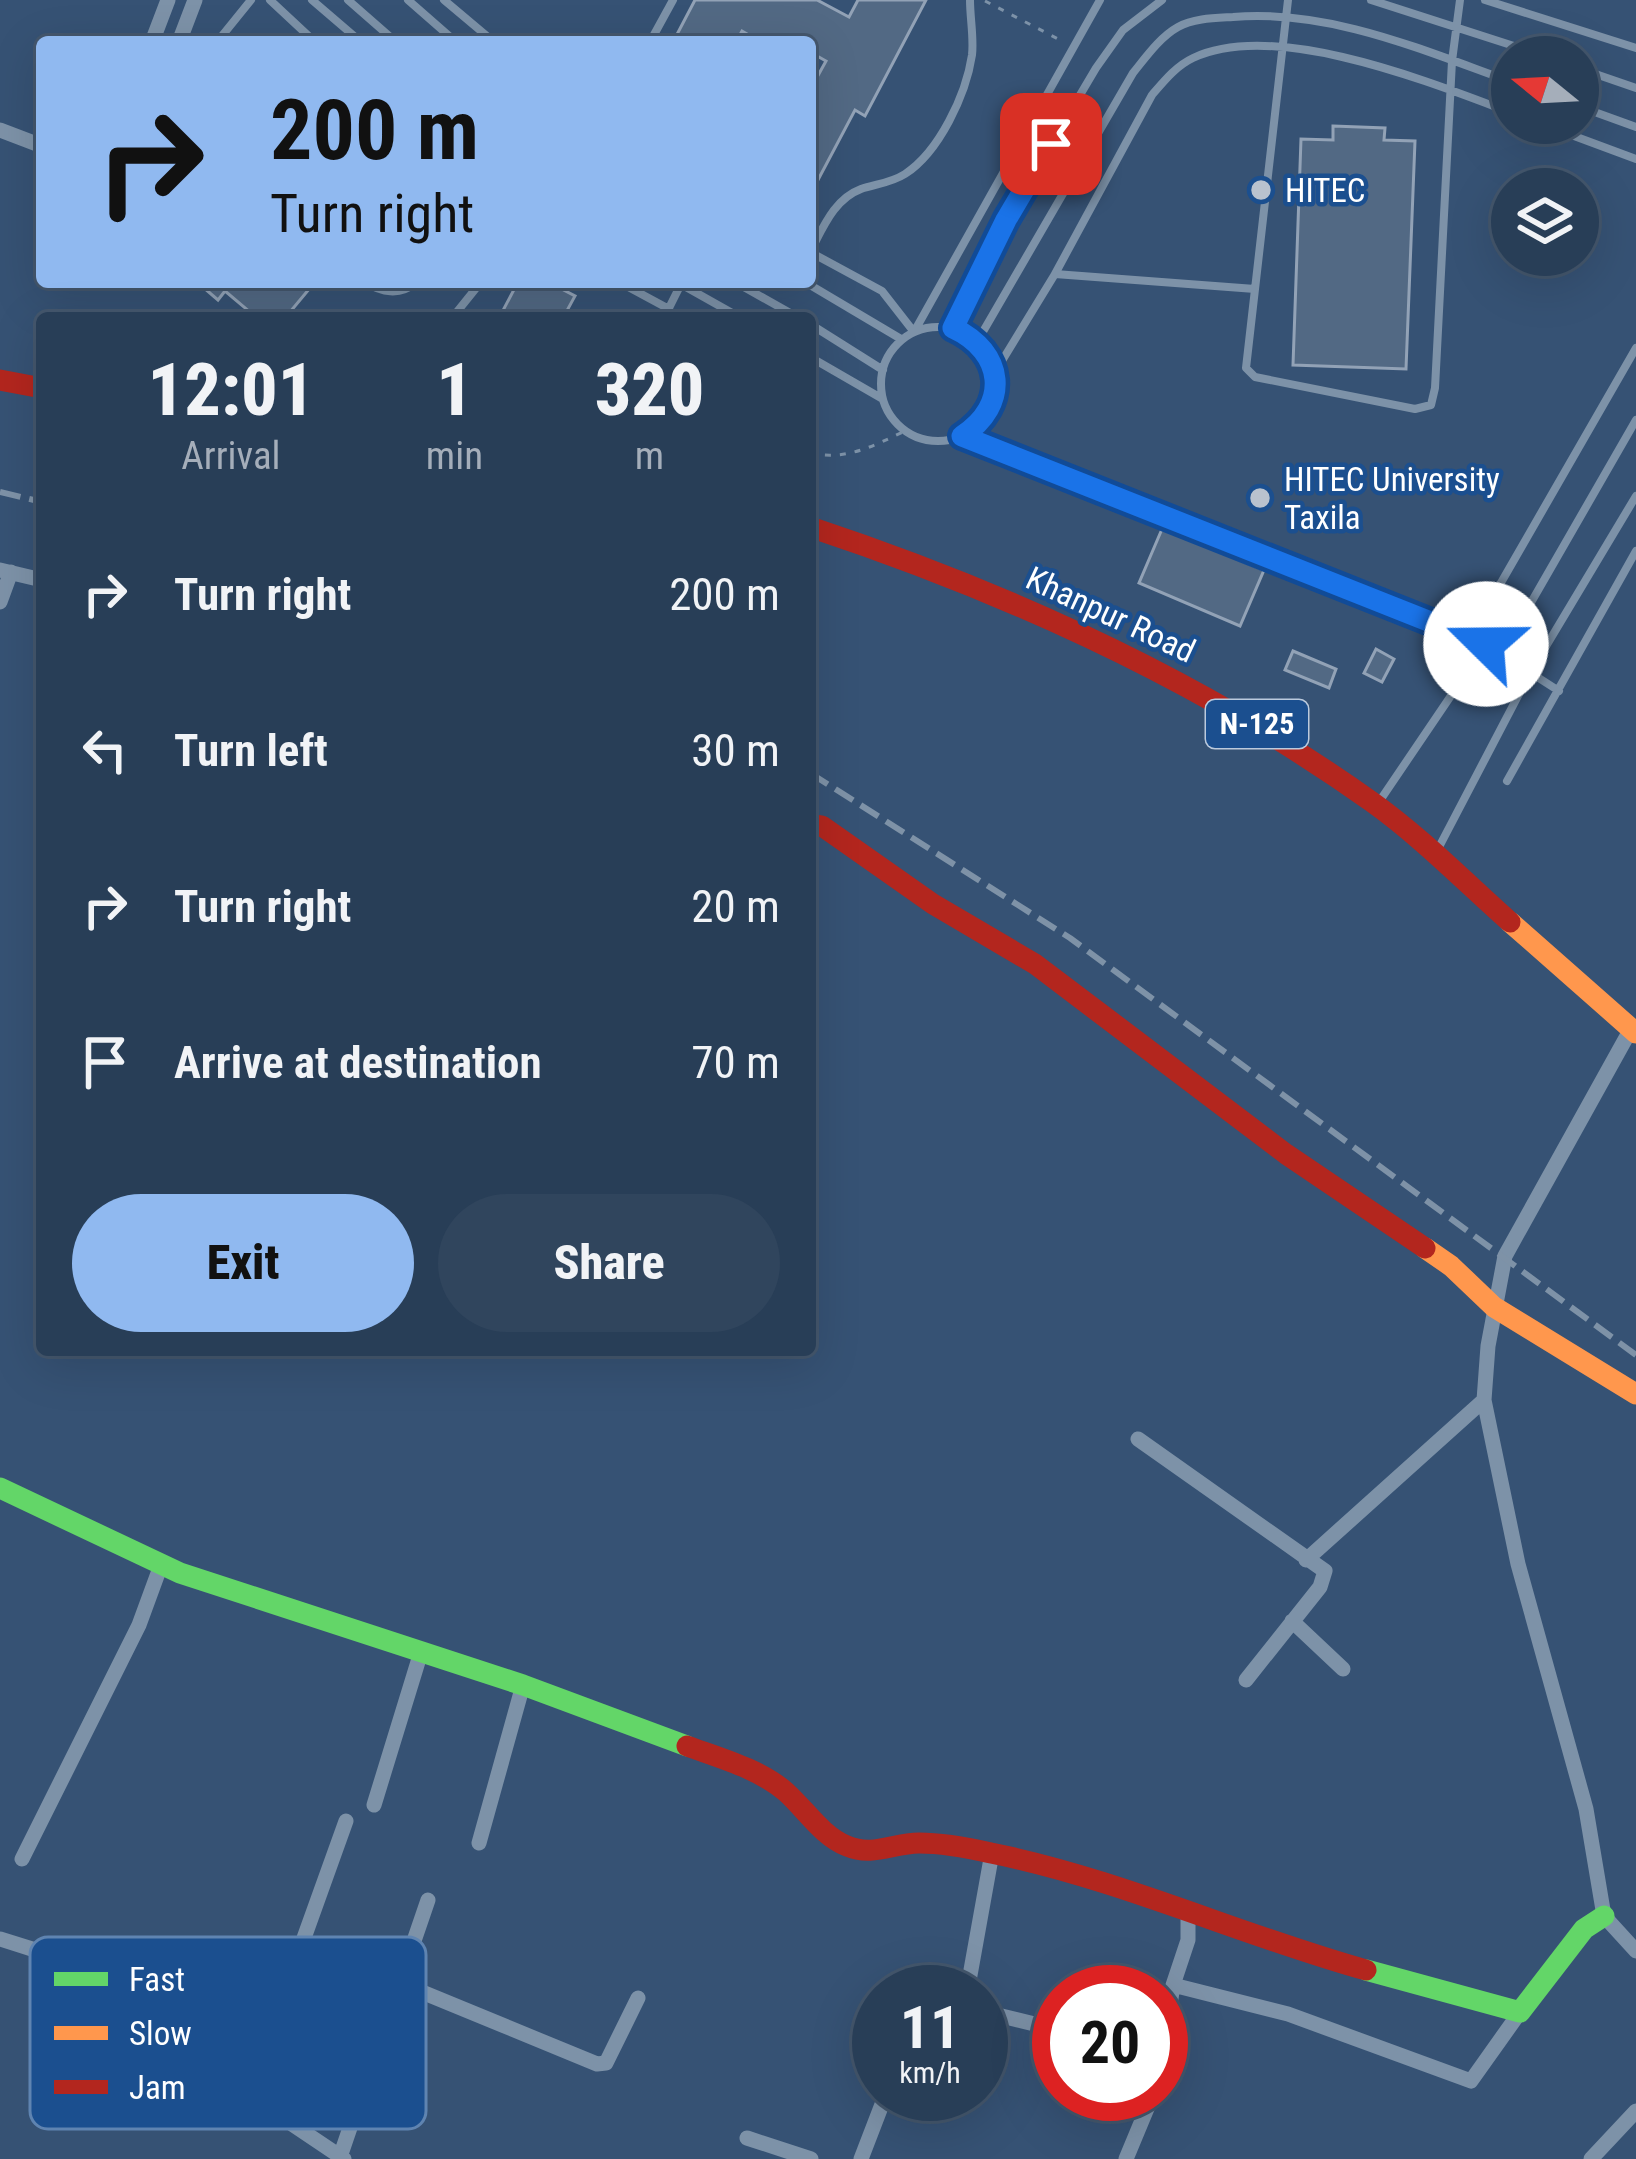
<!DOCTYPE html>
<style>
:root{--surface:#283e57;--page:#30455d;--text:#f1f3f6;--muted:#a5aeba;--line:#44576d;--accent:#90b9f0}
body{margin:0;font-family:"Roboto Condensed",sans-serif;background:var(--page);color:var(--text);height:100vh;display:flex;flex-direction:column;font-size:45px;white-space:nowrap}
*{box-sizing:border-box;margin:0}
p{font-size:39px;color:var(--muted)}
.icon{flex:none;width:66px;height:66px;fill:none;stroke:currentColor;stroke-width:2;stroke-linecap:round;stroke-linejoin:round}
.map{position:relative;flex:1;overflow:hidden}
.details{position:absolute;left:36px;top:312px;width:780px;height:1044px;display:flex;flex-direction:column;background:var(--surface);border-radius:12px;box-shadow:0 12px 48px #0002,0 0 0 3px var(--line)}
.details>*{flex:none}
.hud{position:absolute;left:36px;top:36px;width:780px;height:252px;border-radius:12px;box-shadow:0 12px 48px #0002,0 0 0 3px var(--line);background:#90b9f0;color:#111;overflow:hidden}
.needle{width:78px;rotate:288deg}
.tools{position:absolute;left:1491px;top:36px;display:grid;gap:24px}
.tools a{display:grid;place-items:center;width:108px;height:108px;border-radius:50%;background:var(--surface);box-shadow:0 12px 48px #0002,0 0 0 3px var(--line);font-size:60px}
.speed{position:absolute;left:852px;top:1965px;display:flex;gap:24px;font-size:60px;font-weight:700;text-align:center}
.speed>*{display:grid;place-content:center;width:156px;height:156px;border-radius:50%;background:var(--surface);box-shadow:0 12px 48px #0002,0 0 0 3px var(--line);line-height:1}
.speed small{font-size:30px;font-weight:400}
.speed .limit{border:18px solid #d22;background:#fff;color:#111}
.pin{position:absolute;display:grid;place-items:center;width:102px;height:102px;color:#fff;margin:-51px;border-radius:24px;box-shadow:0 6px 18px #0006}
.me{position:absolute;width:132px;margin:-66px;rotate:292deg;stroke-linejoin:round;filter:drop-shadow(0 0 9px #0008)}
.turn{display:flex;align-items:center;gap:42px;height:252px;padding:0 36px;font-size:54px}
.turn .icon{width:156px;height:156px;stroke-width:2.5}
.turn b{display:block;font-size:84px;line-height:102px}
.eta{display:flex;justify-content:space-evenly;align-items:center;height:204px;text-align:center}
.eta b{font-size:72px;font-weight:800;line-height:84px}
.action{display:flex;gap:24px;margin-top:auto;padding:24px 36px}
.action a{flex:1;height:138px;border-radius:72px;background:var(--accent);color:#111;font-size:48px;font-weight:800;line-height:138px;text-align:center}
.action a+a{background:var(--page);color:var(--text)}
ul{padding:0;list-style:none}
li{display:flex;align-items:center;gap:36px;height:156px;padding:0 36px}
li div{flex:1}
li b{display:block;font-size:45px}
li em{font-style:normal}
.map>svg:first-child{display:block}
.building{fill:#526984;stroke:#92a2b6;stroke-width:3}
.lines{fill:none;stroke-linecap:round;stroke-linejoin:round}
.path{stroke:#7d92a8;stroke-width:3;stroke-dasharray:6 9;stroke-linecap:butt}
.lane{stroke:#7d92a8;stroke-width:8}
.street{stroke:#7d92a8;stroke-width:15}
.fast{stroke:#63d668;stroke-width:21}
.slow{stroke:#ff974d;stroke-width:21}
.jam{stroke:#b3261e;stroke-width:21}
.rail{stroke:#7e92a7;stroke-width:6;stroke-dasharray:21 9;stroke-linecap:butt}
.route-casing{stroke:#114b97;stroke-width:30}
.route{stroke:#1a73e8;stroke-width:21}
.poi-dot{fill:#b9c2ce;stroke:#1b4f8f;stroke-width:4.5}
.labels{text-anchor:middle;stroke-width:9;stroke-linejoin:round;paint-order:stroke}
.shield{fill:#1b4f8f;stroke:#bbcadd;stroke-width:3}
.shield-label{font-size:30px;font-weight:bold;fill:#fff}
.poi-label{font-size:33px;fill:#fff;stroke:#1b4f8f;text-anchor:start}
.street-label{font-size:33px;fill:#fff;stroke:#1b4f8f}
.key{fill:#1b4f8f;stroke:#5f84b1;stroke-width:3}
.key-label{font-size:33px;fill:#fff}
</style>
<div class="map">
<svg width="1636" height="2159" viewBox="0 0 1636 2159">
<rect width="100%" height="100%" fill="#365274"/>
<path class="building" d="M 695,0 L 817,0 L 849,17 L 858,0 L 926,0 L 865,116 L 855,110 L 810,195 L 810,90 L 826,61 L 810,52 L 810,42 L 761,42 L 742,31 L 736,42 L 673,42 Z
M 1333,126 L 1385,128 L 1384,140 L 1415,141 L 1406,369 L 1293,365 L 1301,139 L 1333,140 Z
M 197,282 L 315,282 L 285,318 L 257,318 L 225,291 L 218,300 Z
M 518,282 L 548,282 L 575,296 L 563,318 L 499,318 Z
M 1162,529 L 1232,552 L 1230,556 L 1264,570 L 1240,626 L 1139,583 Z
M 1376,649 L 1394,659 L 1382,682 L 1364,673 Z
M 1293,651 L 1336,669 L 1329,688 L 1285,670 Z"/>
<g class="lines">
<path class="path" d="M 985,1 L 1062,41
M 810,453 C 846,461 873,446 905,431"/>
<path class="lane" d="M 270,0 L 315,42
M 312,0 L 361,42
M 348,0 L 396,42
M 408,0 L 456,42
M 444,0 L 494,42
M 1288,0 L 1246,368 L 1255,377 L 1415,409 L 1431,405 L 1435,388 L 1452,61 L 1460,0
M 1371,0 L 1548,57
M 1485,0 L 1636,48
M 217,42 L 251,0
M 650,42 L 673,0
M 1578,68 L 1636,88
M 1578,106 L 1636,127
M 1539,123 L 1636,159
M 810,252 L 882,291 L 914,332 L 1100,0
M 810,252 C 823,228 834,199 861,189 C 876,184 891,183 905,174 C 939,152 966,95 972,55 C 974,38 970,18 970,0
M 1055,274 L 1255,289
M 363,282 C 382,292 399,297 417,282
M 619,282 L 669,309
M 677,282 L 741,318
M 735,282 L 799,318
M 805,282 L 901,339
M 452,318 L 481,282
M 664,318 L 681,284
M 810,324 L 883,370
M881 384a57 57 0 1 1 114 0a57 57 0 1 1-114 0Z
M 953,328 L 1006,220 L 1096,68 L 1123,30 L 1162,0
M 977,342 L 1133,73 C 1146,57 1160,37 1178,27 C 1194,18 1216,18 1233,17 C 1330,9 1422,50 1512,82
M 810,357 L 881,398
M 994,374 L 1055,274 L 1152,95 C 1164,81 1176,66 1193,58 C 1275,19 1432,83 1512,113
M 962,436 L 1486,644 L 1559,691
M 1486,643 L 1487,607 L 1636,348
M 1507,781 L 1636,551
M 1381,799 L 1486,644 L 1517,627 L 1636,420
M 1438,849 L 1530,673 L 1636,496"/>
<path class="street" d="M 152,42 L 168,0
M 179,42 L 195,0
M 0,130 L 42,146
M 0,570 L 42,580
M 0,602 L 11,572
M 1631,1029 L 1505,1256 L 1488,1346 L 1484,1400 L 1518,1564 L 1586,1809 L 1604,1916 L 1636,1951
M 1138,1439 L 1325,1571 L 1320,1587 L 1246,1680
M 1306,1560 L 1484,1400
M 1292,1621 L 1343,1669
M 374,1805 L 421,1652
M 479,1843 L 523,1685
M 22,1859 L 139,1625 L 161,1565
M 0,1939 L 32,1949 L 344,2159
M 400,1983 L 597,2064 L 606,2063 L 638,1998
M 1173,1985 L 1288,2014 L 1471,2081 L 1520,2012
M 967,1992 L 992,1853
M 981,2011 L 1059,2030
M 1161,2067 L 1173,1985 L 1188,1940 L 1188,1909
M 248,2094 L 346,1821
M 747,2138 L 811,2159
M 340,2157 L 428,1900
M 861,2159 L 886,2094
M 1126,2159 L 1153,2094
M 1591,2159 L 1636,2111"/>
<path class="fast" d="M 0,1488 L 180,1573 L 523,1685 L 687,1746
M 1366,1970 L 1520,2012 L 1584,1929 L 1604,1916"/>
<path class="slow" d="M 1510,922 L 1636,1033
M 1425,1248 L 1451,1266 L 1494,1307 L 1636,1394"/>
<path class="jam" d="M 0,380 L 42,388
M 810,527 C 1009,593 1201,680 1372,802 C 1421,837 1465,882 1510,922
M 810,824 L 822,826 L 933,904 L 1035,964 L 1286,1154 L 1425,1248
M 687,1746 C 720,1758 760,1769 786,1792 C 806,1810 822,1836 847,1846 C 873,1857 893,1843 919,1843 C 942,1843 969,1848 991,1853 C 1120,1879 1240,1935 1366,1970"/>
<path class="rail" d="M 0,492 L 42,502
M 810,773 L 1070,938 L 1636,1355"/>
</g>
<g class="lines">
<g class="route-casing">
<path id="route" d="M 1051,144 L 1006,220 L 953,328 C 1005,352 1010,405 962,436 L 1486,644"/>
</g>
<use href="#route" class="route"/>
</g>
<g class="poi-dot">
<circle cx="1261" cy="190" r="12"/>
<circle cx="1260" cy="498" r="12"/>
</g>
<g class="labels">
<rect class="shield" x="1206" y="700" width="102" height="48" rx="9"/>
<g class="shield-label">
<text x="1257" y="734">N-125</text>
</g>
<g class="poi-label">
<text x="1285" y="202">HITEC</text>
<text x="1284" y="491">HITEC University<tspan x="1284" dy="38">Taxila</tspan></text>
</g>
<g class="street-label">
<text transform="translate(1111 614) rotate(25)" y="12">Khanpur Road</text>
</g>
</g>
<rect x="30" y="1937" width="396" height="192" rx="18" class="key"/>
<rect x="54" y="1972" width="54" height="14" fill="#63d668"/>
<rect x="54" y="2026" width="54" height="14" fill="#ff974d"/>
<rect x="54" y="2080" width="54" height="14" fill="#b3261e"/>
<g class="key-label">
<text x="129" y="1991">Fast</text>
<text x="129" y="2045">Slow</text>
<text x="129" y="2099">Jam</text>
</g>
</svg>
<div class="tools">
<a><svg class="needle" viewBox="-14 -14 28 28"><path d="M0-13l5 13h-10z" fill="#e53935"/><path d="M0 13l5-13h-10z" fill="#a5aeba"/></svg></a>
<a><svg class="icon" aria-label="layers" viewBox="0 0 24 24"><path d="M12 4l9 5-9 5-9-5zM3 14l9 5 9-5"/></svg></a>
</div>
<div class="speed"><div>11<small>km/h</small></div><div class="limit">20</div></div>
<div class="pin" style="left:1051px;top:144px;background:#d93025"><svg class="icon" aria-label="arrive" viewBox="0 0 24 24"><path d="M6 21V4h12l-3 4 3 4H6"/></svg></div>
<svg class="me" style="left:1486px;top:644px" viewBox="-20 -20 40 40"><circle r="19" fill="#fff"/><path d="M0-13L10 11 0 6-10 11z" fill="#1a73e8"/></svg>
<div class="hud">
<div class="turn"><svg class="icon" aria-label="right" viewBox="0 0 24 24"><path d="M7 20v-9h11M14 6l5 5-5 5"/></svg><div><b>200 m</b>Turn right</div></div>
</div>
<section class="details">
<div class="eta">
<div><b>12:01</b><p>Arrival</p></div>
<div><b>1</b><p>min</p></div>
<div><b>320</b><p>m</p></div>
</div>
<ul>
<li><svg class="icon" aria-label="right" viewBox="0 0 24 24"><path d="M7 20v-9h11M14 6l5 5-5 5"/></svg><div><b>Turn right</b></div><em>200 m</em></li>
<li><svg class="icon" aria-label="left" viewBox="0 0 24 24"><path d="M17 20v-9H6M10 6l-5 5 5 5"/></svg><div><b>Turn left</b></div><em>30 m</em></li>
<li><svg class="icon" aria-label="right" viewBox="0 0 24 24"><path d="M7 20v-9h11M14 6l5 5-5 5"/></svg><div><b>Turn right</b></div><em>20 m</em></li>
<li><svg class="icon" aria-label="arrive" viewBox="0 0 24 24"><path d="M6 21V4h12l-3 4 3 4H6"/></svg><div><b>Arrive at destination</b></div><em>70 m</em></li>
</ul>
<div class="action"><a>Exit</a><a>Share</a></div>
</section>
</div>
